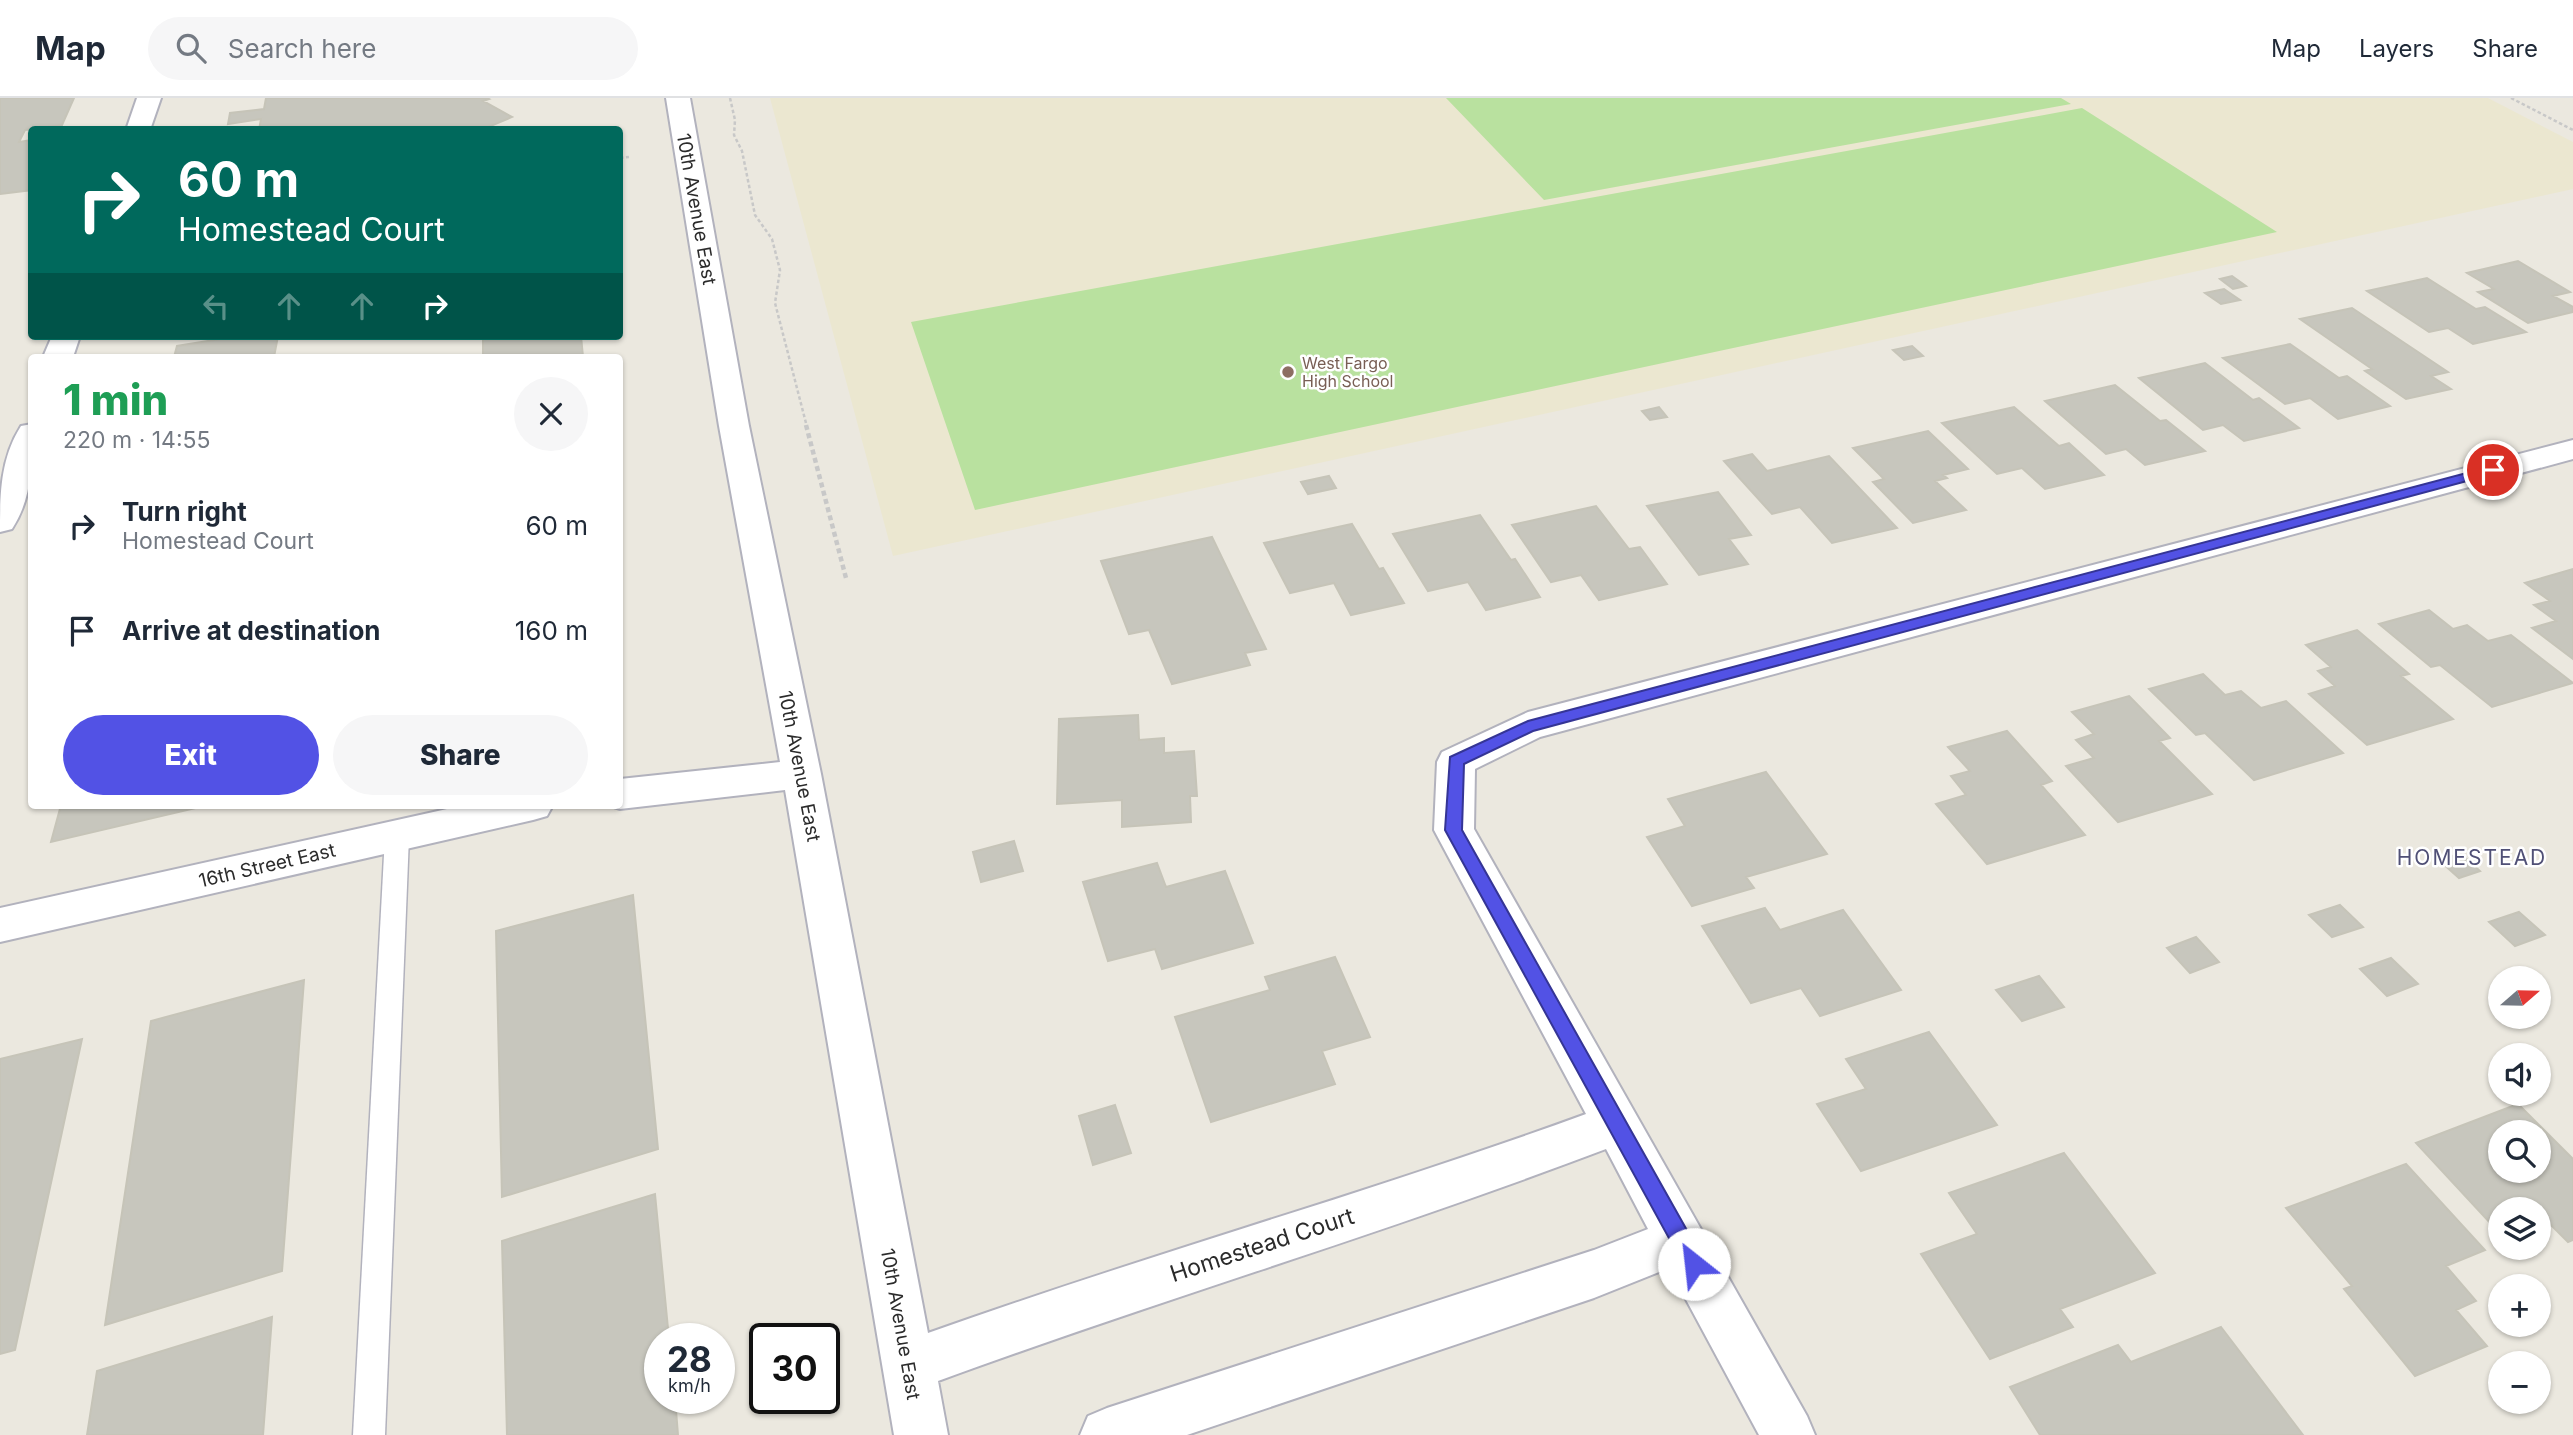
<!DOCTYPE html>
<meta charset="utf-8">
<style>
:root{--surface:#fff;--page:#f6f6f7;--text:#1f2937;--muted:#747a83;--line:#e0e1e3;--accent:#5252e5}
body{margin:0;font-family:Inter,sans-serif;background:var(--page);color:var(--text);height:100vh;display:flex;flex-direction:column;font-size:26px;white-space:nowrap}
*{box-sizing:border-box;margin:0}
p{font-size:23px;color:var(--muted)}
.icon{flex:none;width:38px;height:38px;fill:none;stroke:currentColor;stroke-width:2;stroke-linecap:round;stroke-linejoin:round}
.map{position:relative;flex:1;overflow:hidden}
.side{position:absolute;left:28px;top:256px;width:595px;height:455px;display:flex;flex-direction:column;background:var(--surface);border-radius:7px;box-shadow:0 2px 5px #0004}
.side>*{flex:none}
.hud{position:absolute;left:28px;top:28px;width:595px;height:214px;border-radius:7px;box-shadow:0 2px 5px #0004;background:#00695c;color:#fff;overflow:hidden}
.needle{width:46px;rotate:70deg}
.tools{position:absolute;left:2488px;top:868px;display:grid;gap:14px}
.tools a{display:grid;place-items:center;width:63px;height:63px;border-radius:50%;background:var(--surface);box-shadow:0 2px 5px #0004;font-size:35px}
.speed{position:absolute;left:644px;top:1225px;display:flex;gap:14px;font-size:35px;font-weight:700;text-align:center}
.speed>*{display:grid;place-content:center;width:91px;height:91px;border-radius:50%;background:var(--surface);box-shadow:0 2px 5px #0004;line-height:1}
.speed small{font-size:18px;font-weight:400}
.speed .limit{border:4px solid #111;border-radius:10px;background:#fff;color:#111}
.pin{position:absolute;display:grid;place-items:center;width:60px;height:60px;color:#fff;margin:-30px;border:4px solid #fff;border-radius:50%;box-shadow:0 2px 7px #0007}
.me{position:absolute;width:77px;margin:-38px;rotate:331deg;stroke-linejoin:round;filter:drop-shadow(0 0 5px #0008)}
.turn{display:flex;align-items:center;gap:24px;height:147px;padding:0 35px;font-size:32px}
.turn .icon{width:91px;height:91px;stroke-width:2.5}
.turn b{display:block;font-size:49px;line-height:60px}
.lanes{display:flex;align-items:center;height:66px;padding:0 35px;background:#0003;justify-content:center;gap:35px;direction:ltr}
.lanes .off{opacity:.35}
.round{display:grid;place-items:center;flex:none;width:74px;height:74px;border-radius:37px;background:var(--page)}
.overview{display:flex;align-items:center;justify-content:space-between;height:119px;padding:0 35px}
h1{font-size:42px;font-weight:800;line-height:52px;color:#1e9e55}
.button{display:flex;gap:14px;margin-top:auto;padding:14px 35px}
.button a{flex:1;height:80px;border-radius:42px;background:var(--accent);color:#fff;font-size:28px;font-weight:800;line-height:80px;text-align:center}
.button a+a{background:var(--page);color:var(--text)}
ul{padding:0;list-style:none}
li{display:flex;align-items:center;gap:21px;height:105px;padding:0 35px}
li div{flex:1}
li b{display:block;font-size:26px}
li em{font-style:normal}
header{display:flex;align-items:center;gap:42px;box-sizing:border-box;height:98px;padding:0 35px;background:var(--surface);border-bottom:2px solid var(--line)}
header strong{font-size:33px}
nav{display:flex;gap:38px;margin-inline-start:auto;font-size:24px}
.search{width:490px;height:63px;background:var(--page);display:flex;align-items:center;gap:18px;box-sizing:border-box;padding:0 24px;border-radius:38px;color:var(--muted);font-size:26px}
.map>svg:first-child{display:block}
.education{fill:#ebe7d0}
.pitch{fill:#b9e19f}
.building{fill:#c7c6bd;stroke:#c6c4b8;stroke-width:2;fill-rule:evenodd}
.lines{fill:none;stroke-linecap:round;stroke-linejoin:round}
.service-casing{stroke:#b2b2bd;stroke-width:3}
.minor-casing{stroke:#b2b2bd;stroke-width:4}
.path-far1{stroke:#c8c8c8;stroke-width:2.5;stroke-dasharray:3.5 2.5;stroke-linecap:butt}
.path{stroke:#c8c8c8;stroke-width:4.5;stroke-dasharray:5 3.5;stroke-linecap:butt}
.service{fill:#fff;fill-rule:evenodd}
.minor{fill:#fff;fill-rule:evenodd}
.route{fill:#5252e5;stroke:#353595;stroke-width:2}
.education-dot{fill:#8d6e63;stroke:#fff;stroke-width:2.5}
.labels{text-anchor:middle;stroke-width:5;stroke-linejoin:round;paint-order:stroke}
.far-education-label{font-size:16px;fill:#785e54;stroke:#fff;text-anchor:start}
.street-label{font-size:19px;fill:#2b2b2b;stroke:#fff}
.neighbourhood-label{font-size:21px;letter-spacing:2px;fill:#505076;stroke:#fff}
.near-street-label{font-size:23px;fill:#2b2b2b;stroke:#fff}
</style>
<header>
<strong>Map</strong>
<div class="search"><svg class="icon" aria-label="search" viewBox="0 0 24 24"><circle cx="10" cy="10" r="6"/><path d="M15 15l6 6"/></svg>Search here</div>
<nav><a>Map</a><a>Layers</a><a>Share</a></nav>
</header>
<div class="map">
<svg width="2573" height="1337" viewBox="0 0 2573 1337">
<rect width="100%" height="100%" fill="#ebe8df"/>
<path class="education" d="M 770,0 L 2488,0 L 2573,44 L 2573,91 L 893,458 Z"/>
<path class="pitch" d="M 1446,0 L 2061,0 L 2071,6 L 1544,102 Z
M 2082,10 L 2277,134 L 975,412 L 911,224 Z"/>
<path class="building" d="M 0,0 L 74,0 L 62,27 L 25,32 L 19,44 L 32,42 L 32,92 L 0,96 Z
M 266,0 L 487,0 L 489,1 L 483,3 L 512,19 L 481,32 L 367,32 L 363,29 L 259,32 L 261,21 L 228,26 L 230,15 L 264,11 Z
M 2518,163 L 2570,194 L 2553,198 L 2573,209 L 2573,214 L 2528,225 L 2478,194 L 2494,191 L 2467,175 Z
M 2232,178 L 2246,188 L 2233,191 L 2220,181 Z
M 2427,180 L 2476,211 L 2485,209 L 2526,234 L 2473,246 L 2448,230 L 2429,234 L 2367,193 Z
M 2224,191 L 2240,202 L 2221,206 L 2205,195 Z
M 2352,210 L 2448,274 L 2431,278 L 2451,291 L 2406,301 L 2365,273 L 2372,271 L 2300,221 Z
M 239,238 L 278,238 L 274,259 L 174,259 L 177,248 Z
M 483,238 L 581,238 L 583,259 L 483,259 Z
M 2290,246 L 2339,280 L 2347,278 L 2390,308 L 2338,321 L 2310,300 L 2285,306 L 2223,260 Z
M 1912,248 L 1923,258 L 1904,262 L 1893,252 Z
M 2205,265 L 2253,302 L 2259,300 L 2299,330 L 2244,343 L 2223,327 L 2203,332 L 2139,280 Z
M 2115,287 L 2160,323 L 2166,322 L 2205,353 L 2145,367 L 2126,351 L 2106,356 L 2045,303 Z
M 1659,309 L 1667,319 L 1650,322 L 1642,313 Z
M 2014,309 L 2059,348 L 2069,345 L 2104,377 L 2045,391 L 2022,370 L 1997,376 L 1942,325 Z
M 1928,333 L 1968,371 L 1943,377 L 1947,380 L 1935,383 L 1966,412 L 1913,425 L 1873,384 L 1884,381 L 1853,350 Z
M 1752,356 L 1767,373 L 1829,358 L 1897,430 L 1832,445 L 1800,409 L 1772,416 L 1724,363 Z
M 1329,378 L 1336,390 L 1308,396 L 1301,384 Z
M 1718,394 L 1751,437 L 1729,441 L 1748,466 L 1699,477 L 1647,408 Z
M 1596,408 L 1629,451 L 1640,449 L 1667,486 L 1599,502 L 1581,477 L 1551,484 L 1512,427 Z
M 1480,417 L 1511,462 L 1515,461 L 1540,499 L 1486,512 L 1468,484 L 1428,493 L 1393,436 Z
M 1352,426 L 1379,471 L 1383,470 L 1404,505 L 1351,517 L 1334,485 L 1290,495 L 1264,445 Z
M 1212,439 L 1266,551 L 1245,555 L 1250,567 L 1172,586 L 1149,532 L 1129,536 L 1101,463 Z
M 2573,471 L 2573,561 L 2532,530 L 2556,523 L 2534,507 L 2550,503 L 2525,485 Z
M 2429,512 L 2453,531 L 2467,527 L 2488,543 L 2511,537 L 2573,585 L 2492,609 L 2440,567 L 2431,569 L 2379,526 Z
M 2357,532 L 2409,576 L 2401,578 L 2453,621 L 2367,647 L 2309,596 L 2335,588 L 2318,573 L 2331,569 L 2306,547 Z
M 2203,576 L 2225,597 L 2241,593 L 2261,610 L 2286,603 L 2343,655 L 2254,682 L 2205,635 L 2196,637 L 2149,591 Z
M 2129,598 L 2170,640 L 2159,643 L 2212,696 L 2118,724 L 2066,668 L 2094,660 L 2076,642 L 2094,636 L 2072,614 Z
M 1138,617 L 1139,642 L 1164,640 L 1164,655 L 1194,653 L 1197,698 L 1190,698 L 1191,724 L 1122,729 L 1122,702 L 1057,706 L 1059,621 Z
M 2007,633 L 2052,683 L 2041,687 L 2085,737 L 1987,766 L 1936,706 L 1966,697 L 1951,678 L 1970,673 L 1948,649 Z
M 1766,674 L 1827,756 L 1746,779 L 1754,790 L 1692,808 L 1647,739 L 1685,728 L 1668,701 Z
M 61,707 L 197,707 L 196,710 L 51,744 Z
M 1014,743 L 1023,773 L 981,784 L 973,754 Z
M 2460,755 L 2480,773 L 2459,780 L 2440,763 Z
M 1157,765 L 1166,789 L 1225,773 L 1253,845 L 1162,871 L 1155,851 L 1108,863 L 1083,784 Z
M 633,797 L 658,1051 L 502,1099 L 496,833 Z
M 2340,807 L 2363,829 L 2332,839 L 2309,817 Z
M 1765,810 L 1780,832 L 1843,812 L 1901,892 L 1820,918 L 1801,890 L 1751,905 L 1702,828 Z
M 2519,814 L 2545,837 L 2515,848 L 2489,824 Z
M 2196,839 L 2219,864 L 2190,875 L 2167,850 Z
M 1335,859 L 1370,939 L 1322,953 L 1335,986 L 1211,1024 L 1175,919 L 1270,892 L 1265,879 Z
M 2391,860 L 2418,886 L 2387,898 L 2360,871 Z
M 2039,878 L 2064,909 L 2022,923 L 1996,892 Z
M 304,882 L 282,1173 L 105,1227 L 151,923 Z
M 1929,934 L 1997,1027 L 1861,1073 L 1817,1006 L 1866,991 L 1846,961 Z
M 82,941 L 15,1252 L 0,1256 L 0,961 Z
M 2518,1006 L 2573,1061 L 2573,1142 L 2568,1144 L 2539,1115 L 2539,1111 L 2501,1111 L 2501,1127 L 2494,1129 L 2416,1045 ZM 2501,1034 L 2539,1034 L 2539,1073 L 2501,1073 Z
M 1115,1007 L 1131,1055 L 1093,1067 L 1079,1018 Z
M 2064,1055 L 2155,1175 L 2060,1211 L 2073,1229 L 1990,1261 L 1921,1156 L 1977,1136 L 1949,1095 Z
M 2406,1066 L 2485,1152 L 2446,1168 L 2476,1203 L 2456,1212 L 2487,1248 L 2415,1278 L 2344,1191 L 2352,1188 L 2286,1110 Z
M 655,1096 L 669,1241 L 660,1241 L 660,1300 L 675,1300 L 678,1337 L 507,1337 L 502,1143 Z
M 272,1219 L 263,1337 L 87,1337 L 97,1273 Z
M 2221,1229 L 2303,1337 L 2040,1337 L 2010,1289 L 2118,1247 L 2131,1264 Z"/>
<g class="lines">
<g class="service-casing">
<path id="service" d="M 397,729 L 405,732 L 409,738 L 385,1337 L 353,1337 L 385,738 L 389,732 Z"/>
</g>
<g class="minor-casing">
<path id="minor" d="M 137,0 L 161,0 L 150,32 L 126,32 Z
M 666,0 L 690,0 L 749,328 L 821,676 L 928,1235 C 1146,1157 1369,1095 1586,1016 L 1434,732 L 1437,664 L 1442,654 L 1528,614 L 2573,342 L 2573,361 L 1540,639 L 1475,671 L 1474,731 L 1807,1318 L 1815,1337 L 1759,1337 L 1669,1170 L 1594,1200 L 1187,1337 L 1080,1337 L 1088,1318 L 1107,1310 L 1594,1152 L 1648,1131 L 1606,1051 C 1385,1135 1159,1202 938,1283 L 948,1337 L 894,1337 L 785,692 L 620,711 L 608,707 L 620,707 L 620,681 L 780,664 L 719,328 Z
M 52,238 L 80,238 L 73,259 L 43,259 Z
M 32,326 C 32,363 33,399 12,431 L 0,434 C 0,397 0,361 21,328 Z
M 465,707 L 553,707 L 547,718 L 533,722 L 0,844 L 0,810 Z"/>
</g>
<path class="path-far1" d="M 730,0 L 735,22 L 734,37 L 742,53 L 755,117 L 772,141 L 780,172 L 775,205 L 807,329
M 2511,0 L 2573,32
M 620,60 L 629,59"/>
<path class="path" d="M 806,327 L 846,480"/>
<use href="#service" class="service"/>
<use href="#minor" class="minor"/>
</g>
<path class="route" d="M 2493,368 L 2497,369 L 2497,375 L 1533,633 L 1464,666 L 1462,732 L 1702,1159 L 1705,1166 L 1702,1173 L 1694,1176 L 1687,1173 L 1445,732 L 1450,659 L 1528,623 Z"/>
<circle class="education-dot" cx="1288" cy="274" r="7"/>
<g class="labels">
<g class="far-education-label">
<text x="1302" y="271">West Fargo<tspan x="1302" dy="18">High School</tspan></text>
</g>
<g class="street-label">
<text transform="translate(697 111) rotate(80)" y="7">10th Avenue East</text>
<text transform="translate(800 668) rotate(79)" y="7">10th Avenue East</text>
<text transform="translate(267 767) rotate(-13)" y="7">16th Street East</text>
<text transform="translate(901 1226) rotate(80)" y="7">10th Avenue East</text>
</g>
<g class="neighbourhood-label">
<text x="2472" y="767">HOMESTEAD</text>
</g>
<g class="near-street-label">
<text transform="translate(1262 1147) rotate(-18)" y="8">Homestead Court</text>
</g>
</g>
</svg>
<div class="tools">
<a><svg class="needle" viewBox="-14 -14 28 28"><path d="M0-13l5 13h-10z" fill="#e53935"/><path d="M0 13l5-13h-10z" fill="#747a83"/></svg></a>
<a><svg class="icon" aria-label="sound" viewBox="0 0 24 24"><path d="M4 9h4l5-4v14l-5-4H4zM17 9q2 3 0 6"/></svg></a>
<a><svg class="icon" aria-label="search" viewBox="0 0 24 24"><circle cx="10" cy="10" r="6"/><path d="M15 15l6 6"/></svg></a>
<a><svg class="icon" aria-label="layers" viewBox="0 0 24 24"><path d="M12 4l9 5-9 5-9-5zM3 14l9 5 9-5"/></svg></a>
<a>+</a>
<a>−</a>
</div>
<div class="speed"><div>28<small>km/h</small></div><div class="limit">30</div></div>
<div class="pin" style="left:2493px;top:372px;background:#d93025"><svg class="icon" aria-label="arrive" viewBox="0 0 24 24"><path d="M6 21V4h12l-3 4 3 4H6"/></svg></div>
<svg class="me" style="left:1694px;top:1166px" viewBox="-20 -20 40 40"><circle r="19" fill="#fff"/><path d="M0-13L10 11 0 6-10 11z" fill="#5252e5"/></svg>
<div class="hud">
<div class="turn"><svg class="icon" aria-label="right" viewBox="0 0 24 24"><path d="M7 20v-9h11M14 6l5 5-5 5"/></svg><div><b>60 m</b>Homestead Court</div></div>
<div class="lanes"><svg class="icon off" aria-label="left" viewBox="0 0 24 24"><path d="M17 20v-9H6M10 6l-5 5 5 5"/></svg><svg class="icon off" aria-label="ahead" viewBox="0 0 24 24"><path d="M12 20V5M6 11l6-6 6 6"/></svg><svg class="icon off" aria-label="ahead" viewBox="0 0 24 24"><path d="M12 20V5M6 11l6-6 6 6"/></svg><svg class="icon" aria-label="right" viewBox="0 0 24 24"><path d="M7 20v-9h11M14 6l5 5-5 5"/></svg></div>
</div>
<section class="side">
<div class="overview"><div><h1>1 min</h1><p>220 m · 14:55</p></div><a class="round"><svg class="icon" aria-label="close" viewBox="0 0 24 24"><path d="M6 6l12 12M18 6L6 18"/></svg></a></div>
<ul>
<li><svg class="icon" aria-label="right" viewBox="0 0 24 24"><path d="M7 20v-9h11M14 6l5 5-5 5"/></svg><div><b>Turn right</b><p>Homestead Court</p></div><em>60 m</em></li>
<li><svg class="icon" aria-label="arrive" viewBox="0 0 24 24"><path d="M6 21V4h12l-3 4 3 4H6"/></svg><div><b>Arrive at destination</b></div><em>160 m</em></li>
</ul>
<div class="button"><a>Exit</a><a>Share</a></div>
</section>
</div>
